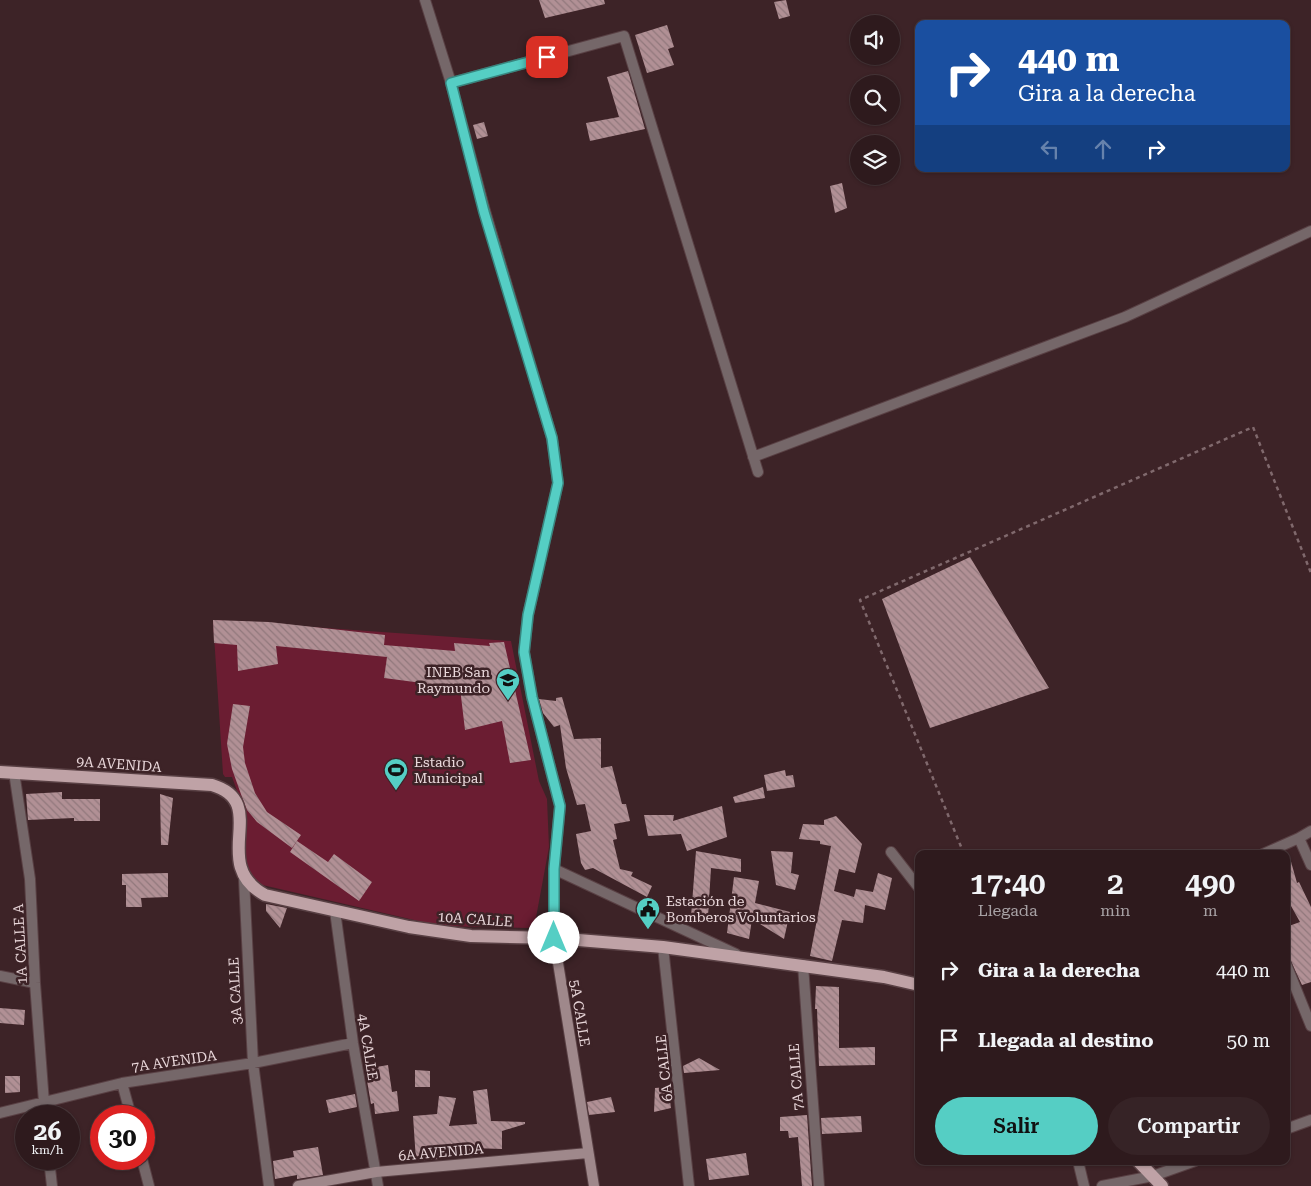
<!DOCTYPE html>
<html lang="es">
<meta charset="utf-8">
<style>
:root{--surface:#2e1a1d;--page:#362326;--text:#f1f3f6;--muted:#a7a1a4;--line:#49383b;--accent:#55cec4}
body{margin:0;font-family:"Roboto Serif",serif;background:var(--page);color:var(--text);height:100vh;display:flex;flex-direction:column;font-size:19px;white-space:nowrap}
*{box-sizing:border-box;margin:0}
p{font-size:16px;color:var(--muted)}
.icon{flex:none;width:28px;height:28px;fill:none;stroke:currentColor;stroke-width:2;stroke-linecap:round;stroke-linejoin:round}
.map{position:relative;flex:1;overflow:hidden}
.panel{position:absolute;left:915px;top:850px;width:375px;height:315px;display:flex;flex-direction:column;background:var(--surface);border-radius:10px;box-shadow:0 1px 4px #0004,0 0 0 1px var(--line)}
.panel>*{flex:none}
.banner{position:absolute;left:915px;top:20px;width:375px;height:152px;border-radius:10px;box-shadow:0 1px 4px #0004,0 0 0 1px var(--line);background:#1a4fa0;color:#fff;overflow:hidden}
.controls{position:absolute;left:850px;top:15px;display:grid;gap:10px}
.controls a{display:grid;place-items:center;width:50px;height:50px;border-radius:50%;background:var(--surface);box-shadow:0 1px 4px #0004,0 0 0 1px var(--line);font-size:25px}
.speed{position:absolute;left:15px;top:1105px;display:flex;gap:10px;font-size:25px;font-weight:700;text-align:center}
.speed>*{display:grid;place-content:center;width:65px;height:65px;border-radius:50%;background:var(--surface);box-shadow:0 1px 4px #0004,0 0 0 1px var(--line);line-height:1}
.speed small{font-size:12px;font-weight:400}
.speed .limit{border:8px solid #d22;background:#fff;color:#111}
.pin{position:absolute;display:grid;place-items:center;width:42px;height:42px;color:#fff;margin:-21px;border-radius:10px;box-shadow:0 2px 8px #0006}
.me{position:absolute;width:55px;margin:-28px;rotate:0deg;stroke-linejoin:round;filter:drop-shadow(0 0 4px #0008)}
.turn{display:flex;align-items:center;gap:18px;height:105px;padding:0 20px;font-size:22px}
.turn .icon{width:65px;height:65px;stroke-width:2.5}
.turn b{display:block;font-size:35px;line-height:42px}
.lanes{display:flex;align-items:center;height:48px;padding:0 20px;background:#0003;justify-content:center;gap:25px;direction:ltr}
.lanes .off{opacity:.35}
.eta{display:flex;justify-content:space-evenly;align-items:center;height:85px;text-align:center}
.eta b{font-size:30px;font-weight:600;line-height:35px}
.action{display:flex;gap:10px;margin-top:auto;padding:10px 20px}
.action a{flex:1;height:58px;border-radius:30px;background:var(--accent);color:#111;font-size:20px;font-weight:600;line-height:58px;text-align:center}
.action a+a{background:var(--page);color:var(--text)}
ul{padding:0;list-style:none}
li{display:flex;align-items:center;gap:15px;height:70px;padding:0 20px}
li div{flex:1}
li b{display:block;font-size:19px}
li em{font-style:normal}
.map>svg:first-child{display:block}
.pitch{fill:#6b1d32}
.building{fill:url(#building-back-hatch)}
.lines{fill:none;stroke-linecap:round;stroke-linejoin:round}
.street-casing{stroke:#594044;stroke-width:12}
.secondary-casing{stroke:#594044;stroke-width:12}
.primary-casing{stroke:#594044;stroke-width:15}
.path{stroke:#80696d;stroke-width:2.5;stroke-dasharray:4 4;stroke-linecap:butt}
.street{stroke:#756769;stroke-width:10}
.secondary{stroke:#9f888b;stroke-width:10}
.primary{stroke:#bfa2a6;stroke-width:12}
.route-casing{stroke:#37867f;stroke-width:12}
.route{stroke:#55cec4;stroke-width:9}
.labels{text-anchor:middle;stroke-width:5;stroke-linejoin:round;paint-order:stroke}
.poi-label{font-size:14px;fill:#e9d7da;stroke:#3d2327;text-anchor:start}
.street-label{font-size:14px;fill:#e9d7da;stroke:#3d2327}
</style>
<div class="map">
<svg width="1311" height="1186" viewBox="0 0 1311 1186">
<defs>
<pattern id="building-back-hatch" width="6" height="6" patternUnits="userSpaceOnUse" patternTransform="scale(1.25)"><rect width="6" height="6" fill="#b19095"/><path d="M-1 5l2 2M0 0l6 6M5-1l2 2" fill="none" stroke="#91787c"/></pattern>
</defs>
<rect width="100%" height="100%" fill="#3d2327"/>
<path class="pitch" d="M 213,620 L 511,641 L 539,781 L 547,799 L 549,847 L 535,923 L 528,928 L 440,926 L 258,884 L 244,866 L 244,810 L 232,777 L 225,777 L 223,774 Z"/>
<path class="building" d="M 539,0 L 604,0 L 605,4 L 545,18 Z
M 786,0 L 790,16 L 779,19 L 774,2 Z
M 667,25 L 674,47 L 668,49 L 674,65 L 647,73 L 635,35 Z
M 628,71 L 645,129 L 590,141 L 586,123 L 619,117 L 607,77 Z
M 484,122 L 488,136 L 477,139 L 473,125 Z
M 842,183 L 847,208 L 835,213 L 830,186 Z
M 970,557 L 1049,688 L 930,728 L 882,599 Z
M 213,620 L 269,622 L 385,635 L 384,645 L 455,651 L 454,643 L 490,646 L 489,643 L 504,642 L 531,760 L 510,763 L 502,721 L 465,730 L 460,688 L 384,678 L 387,657 L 276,646 L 278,664 L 238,671 L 237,645 L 214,643 Z
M 562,697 L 574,739 L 601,738 L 601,768 L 612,766 L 622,804 L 626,804 L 630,821 L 614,824 L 617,839 L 613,840 L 620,869 L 633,872 L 631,876 L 652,886 L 647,897 L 593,868 L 585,870 L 581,863 L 576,834 L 591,831 L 585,804 L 577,805 L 566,768 L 560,725 L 554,727 L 543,713 L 539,699 L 556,701 L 556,698 Z
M 233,704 L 250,706 L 243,747 L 245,763 L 255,793 L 267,812 L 301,835 L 292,848 L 257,822 L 247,810 L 242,797 L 232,769 L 227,744 Z
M 785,770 L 786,776 L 793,775 L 795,787 L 767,791 L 764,775 Z
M 763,787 L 765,798 L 735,803 L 733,797 Z
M 62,792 L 62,799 L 100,799 L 100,821 L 74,821 L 74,818 L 28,820 L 26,794 Z
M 160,794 L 173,798 L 168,845 L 161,845 Z
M 722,806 L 727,837 L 687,851 L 681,834 L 648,836 L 644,815 L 674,815 L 673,821 Z
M 836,816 L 862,844 L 855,873 L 839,869 L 834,891 L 854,897 L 856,889 L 873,892 L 878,873 L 892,878 L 885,910 L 865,905 L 863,923 L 842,920 L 832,961 L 810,956 L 831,846 L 820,844 L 820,841 L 799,839 L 803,824 L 824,825 L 824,820 Z
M 297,841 L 328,862 L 334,854 L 372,882 L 359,901 L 290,852 Z
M 696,851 L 741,859 L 741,872 L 711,868 L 708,917 L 691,917 Z
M 771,851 L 793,852 L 791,873 L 799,875 L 795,890 L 776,885 Z
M 1286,858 L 1290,858 L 1297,883 L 1299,882 L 1311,907 L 1311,982 L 1302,985 L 1286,951 L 1286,927 L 1300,922 L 1286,897 Z
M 168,873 L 168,897 L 141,898 L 142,907 L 126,907 L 126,885 L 122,885 L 122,874 Z
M 734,877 L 759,881 L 755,903 L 790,912 L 784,939 L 752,919 L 749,939 L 727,933 Z
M 266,904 L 287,908 L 280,928 L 266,911 Z
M 816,986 L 839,987 L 839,1048 L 875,1047 L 875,1065 L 819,1066 L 817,1009 L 815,1009 Z
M 0,1008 L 25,1010 L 24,1025 L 0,1023 Z
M 699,1058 L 720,1070 L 684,1073 L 683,1066 Z
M 388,1065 L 392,1092 L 397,1091 L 399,1111 L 375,1114 L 374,1103 L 371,1104 L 365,1069 Z
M 415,1070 L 430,1071 L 430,1087 L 415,1087 Z
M 5,1076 L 20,1076 L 20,1092 L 5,1093 Z
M 668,1087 L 671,1108 L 654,1112 L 655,1088 Z
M 487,1089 L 491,1121 L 525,1122 L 525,1124 L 502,1131 L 502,1149 L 472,1148 L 473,1156 L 416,1161 L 413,1116 L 437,1114 L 439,1096 L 456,1098 L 449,1126 L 477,1124 L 473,1091 Z
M 355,1094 L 357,1107 L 329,1113 L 326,1100 Z
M 611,1097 L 615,1112 L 589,1115 L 587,1102 Z
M 807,1115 L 812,1186 L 802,1186 L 798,1137 L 789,1138 L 788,1131 L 780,1131 L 780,1117 Z
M 861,1116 L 862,1132 L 822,1134 L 821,1118 Z
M 318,1147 L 323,1175 L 297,1179 L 297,1175 L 275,1179 L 273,1161 L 294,1157 L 293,1151 Z
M 746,1153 L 749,1175 L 709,1180 L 706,1159 Z"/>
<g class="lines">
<g class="street-casing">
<path id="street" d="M 425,0 L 451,83 L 485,211 L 552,438 L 558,483 L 528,615 L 524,652 L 532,697 L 560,806 L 554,869 L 554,938
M 451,83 L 624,36 L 758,472
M 753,457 L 1125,317 L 1311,231
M 14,772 L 30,879 L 35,983 L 45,1116
M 1299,838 L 1311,865
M 891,852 L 919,888
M 1263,854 L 1299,838 L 1311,831
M 554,869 L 736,954
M 244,879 L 253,1063 L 269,1186
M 335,911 L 353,1043 L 378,1186
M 663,947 L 689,1186
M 1286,964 L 1311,1026
M 803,965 L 819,1186
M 0,976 L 35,983
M 122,1083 L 131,1116
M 0,1113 L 122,1083 L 253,1063 L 353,1043
M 1286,1129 L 1311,1120
M 49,1159 L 52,1186
M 142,1159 L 149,1186
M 1078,1161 L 1084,1186
M 1102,1186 L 1153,1176 L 1195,1161"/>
</g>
<g class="secondary-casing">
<path id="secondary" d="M 554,938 L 594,1186
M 298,1186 L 376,1172 L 588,1153"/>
</g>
<g class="primary-casing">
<path id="primary" d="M 0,772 L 212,785 C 272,803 207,863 265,895 L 409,927 L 471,936 L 554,938 L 663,947 L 884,977 L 919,985
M 1138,1161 L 1162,1186"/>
</g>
<path class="path" d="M 964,854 L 860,600 L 1253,427 L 1311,573"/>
<use href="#street" class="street"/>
<use href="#secondary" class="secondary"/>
<use href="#primary" class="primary"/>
</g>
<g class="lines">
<g class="route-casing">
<path id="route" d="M 547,57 L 451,83 L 484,212 L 552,438 L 558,483 L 528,615 L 524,652 L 532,697 L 560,806 L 554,869 L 554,938"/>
</g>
<use href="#route" class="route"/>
</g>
<defs>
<g id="school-pin" transform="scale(1.25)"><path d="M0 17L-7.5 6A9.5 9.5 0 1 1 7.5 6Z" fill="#55cec4" stroke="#3d2327"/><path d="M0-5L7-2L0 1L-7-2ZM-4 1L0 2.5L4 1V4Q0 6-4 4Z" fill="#111"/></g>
<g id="stadium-pin" transform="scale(1.25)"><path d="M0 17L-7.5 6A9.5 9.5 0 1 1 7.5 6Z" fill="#55cec4" stroke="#3d2327"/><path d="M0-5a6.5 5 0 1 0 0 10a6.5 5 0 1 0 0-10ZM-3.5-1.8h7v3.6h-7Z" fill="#111"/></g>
<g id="civic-pin" transform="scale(1.25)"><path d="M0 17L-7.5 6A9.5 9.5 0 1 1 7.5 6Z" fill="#55cec4" stroke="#3d2327"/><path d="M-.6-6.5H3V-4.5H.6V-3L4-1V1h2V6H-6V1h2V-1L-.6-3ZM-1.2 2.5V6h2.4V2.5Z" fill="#111"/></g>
</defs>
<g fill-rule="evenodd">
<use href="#school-pin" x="508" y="680"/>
<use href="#stadium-pin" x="396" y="770"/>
<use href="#civic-pin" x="648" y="909"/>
</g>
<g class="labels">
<g class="poi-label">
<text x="490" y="677" text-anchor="end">INEB San<tspan x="490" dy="16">Raymundo</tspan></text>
<text x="414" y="767">Estadio<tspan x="414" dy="16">Municipal</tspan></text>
<text x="666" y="906">Estación de<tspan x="666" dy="16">Bomberos Voluntarios</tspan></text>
</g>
<g class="street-label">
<text transform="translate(119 764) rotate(4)" y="5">9A AVENIDA</text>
<text transform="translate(475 919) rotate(4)" y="5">10A CALLE</text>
<text transform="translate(20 944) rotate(-93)" y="5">1A CALLE A</text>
<text transform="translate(235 991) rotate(-93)" y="5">3A CALLE</text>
<text transform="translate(580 1013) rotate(81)" y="5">5A CALLE</text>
<text transform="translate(368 1047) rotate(81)" y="5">4A CALLE</text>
<text transform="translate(174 1061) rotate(-8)" y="5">7A AVENIDA</text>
<text transform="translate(664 1068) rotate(-96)" y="5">6A CALLE</text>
<text transform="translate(796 1077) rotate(-94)" y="5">7A CALLE</text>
<text transform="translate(441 1152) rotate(-5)" y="5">6A AVENIDA</text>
</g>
</g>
</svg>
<div class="controls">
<a><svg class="icon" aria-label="sound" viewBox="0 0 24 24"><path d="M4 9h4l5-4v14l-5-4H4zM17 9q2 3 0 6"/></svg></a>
<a><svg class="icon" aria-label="search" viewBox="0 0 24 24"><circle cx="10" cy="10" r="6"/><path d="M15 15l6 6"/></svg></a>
<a><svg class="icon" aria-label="layers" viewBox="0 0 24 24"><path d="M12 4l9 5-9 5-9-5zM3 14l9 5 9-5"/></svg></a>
</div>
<div class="speed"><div>26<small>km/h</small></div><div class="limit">30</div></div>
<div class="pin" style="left:547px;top:57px;background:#d93025"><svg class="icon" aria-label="arrive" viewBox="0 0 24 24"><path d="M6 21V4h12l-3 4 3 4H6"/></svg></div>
<svg class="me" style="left:554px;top:938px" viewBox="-20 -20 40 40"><circle r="19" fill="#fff"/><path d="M0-13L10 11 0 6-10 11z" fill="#55cec4"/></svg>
<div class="banner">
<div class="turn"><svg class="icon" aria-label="right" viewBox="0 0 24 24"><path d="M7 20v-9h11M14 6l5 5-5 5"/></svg><div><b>440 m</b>Gira a la derecha</div></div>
<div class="lanes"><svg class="icon off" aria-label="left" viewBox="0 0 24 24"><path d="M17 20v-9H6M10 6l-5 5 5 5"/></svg><svg class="icon off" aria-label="ahead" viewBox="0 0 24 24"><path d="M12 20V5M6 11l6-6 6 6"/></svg><svg class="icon" aria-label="right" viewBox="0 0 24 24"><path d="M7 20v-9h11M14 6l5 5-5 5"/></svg></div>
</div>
<section class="panel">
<div class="eta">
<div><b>17:40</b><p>Llegada</p></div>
<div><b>2</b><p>min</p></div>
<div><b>490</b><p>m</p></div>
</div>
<ul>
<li><svg class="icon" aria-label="right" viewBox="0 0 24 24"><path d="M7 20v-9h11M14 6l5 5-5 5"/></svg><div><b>Gira a la derecha</b></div><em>440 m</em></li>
<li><svg class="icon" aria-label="arrive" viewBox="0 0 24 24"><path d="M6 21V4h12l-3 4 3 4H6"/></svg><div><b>Llegada al destino</b></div><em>50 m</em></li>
</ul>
<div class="action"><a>Salir</a><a>Compartir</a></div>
</section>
</div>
